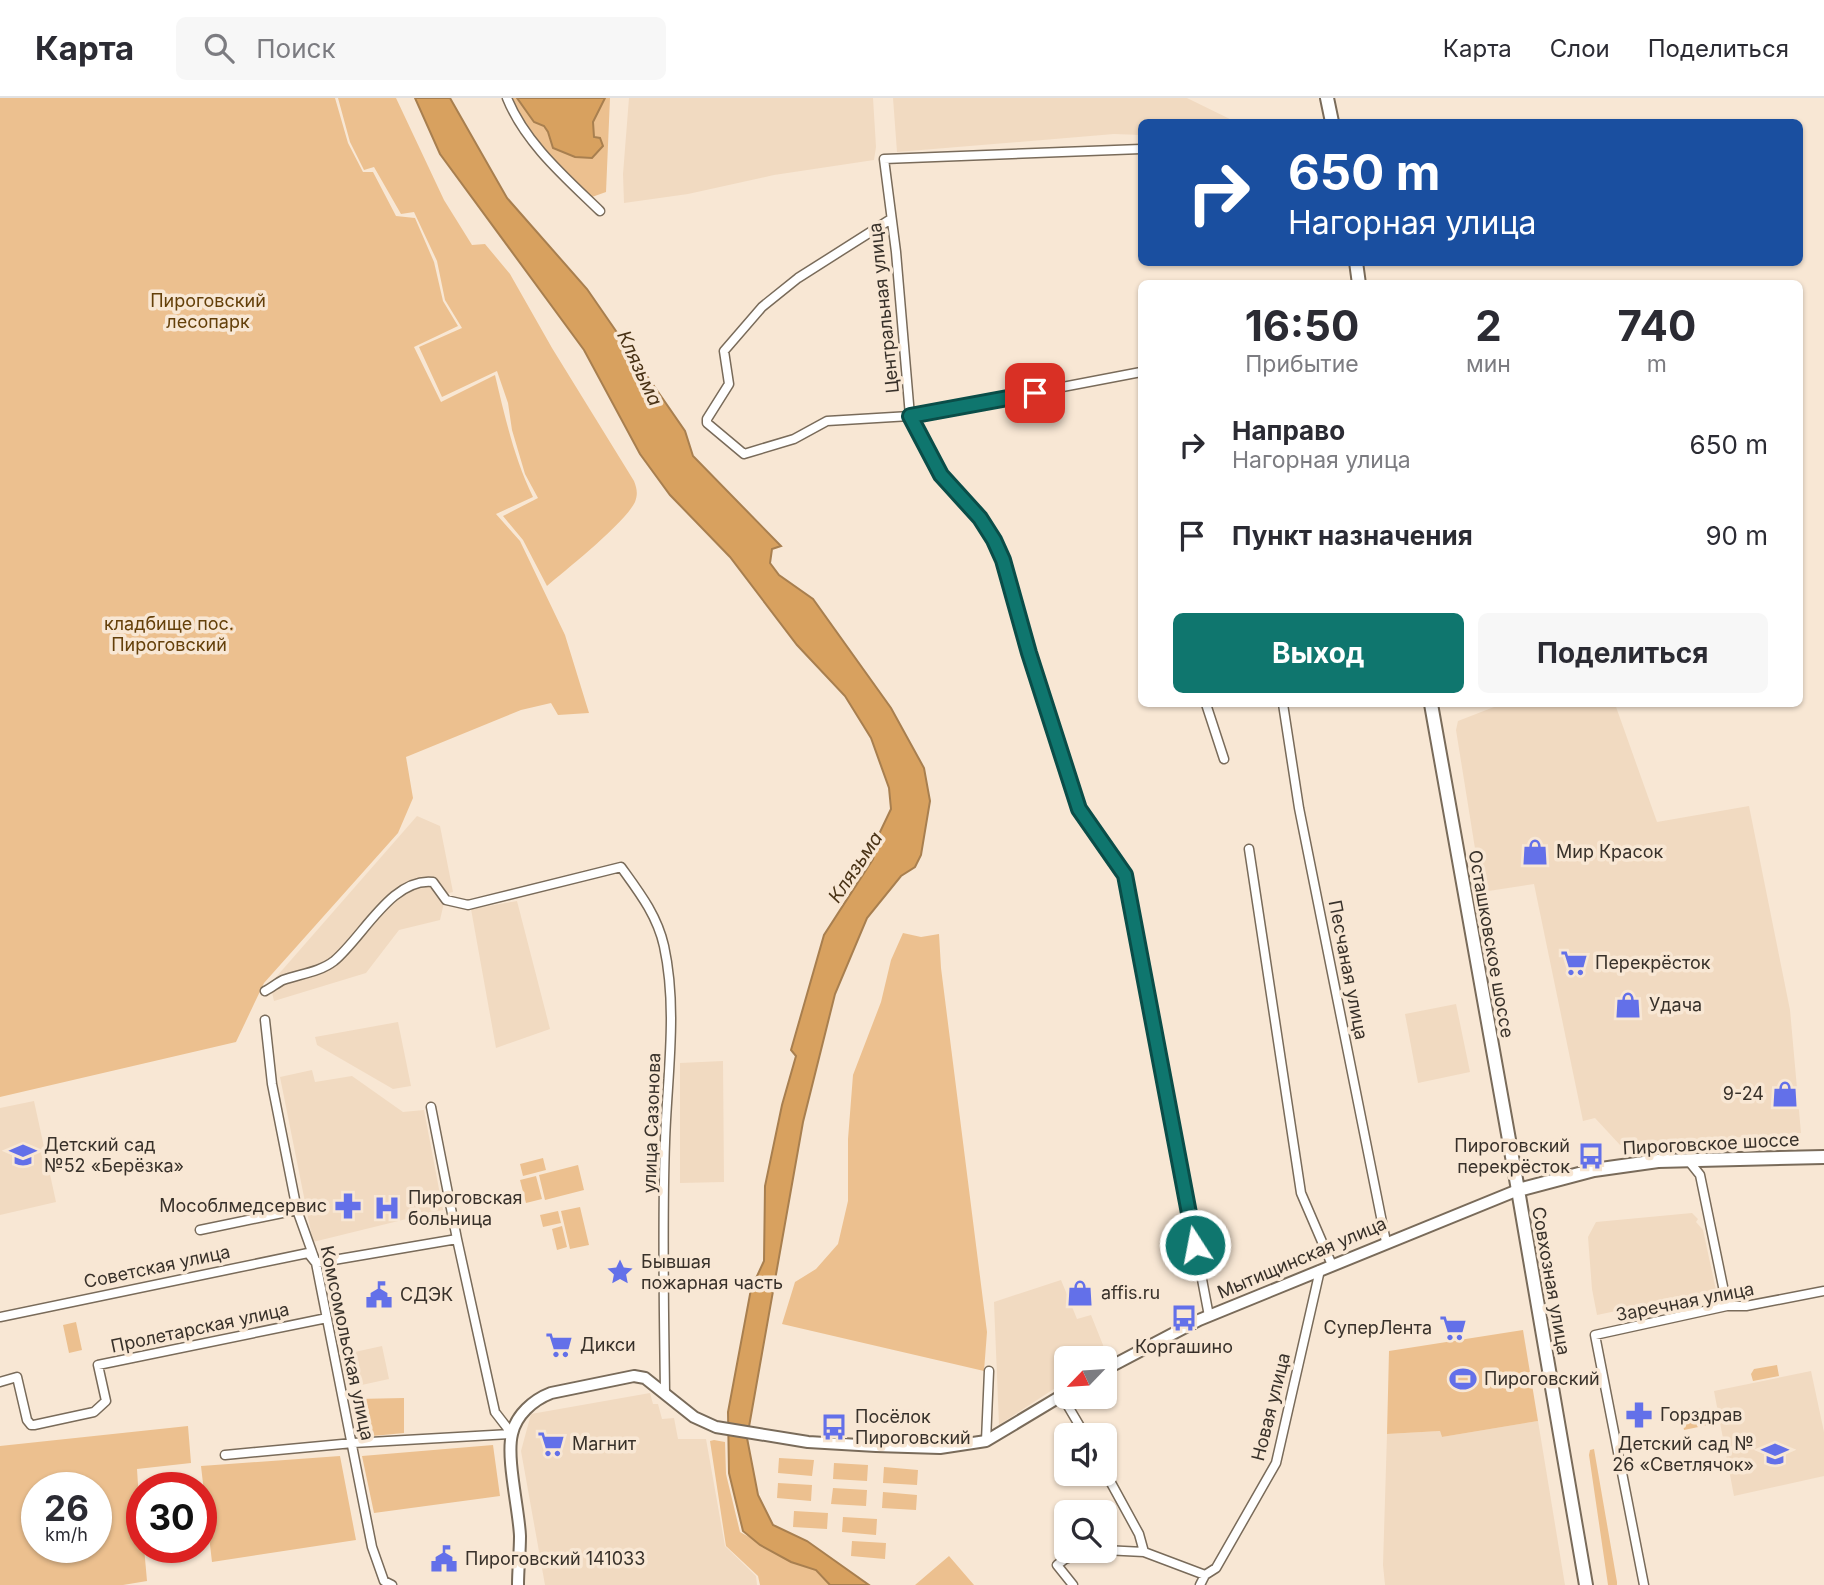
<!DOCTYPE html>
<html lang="ru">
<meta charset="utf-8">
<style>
:root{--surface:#fff;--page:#f7f7f7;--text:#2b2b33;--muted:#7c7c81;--line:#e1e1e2;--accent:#0f766e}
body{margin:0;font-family:Inter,sans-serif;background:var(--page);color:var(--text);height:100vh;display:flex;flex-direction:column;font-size:26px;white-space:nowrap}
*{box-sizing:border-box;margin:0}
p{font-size:23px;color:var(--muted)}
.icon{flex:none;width:38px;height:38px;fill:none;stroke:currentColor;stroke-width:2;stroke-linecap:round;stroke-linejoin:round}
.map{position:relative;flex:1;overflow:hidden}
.side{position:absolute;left:1138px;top:182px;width:665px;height:427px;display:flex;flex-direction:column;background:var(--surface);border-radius:10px;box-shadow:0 2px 5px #0004}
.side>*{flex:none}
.guide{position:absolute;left:1138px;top:21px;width:665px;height:147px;border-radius:10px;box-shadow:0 2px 5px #0004;background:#1a4fa0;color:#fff;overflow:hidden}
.needle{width:46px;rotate:245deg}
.controls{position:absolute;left:1054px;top:1248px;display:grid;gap:14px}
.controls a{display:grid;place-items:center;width:63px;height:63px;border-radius:10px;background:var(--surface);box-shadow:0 2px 5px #0004;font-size:35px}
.speed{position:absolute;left:21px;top:1374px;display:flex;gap:14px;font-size:35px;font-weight:700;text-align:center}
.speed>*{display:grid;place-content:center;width:91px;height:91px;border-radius:50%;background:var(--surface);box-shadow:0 2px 5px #0004;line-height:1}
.speed small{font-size:18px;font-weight:400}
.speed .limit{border:10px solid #d22;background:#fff;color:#111}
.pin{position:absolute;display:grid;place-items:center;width:60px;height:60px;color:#fff;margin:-30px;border-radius:14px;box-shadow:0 4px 10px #0006}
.me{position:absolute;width:77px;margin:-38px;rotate:349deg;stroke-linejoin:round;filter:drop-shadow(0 0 5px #0008)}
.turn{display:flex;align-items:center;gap:24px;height:147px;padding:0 35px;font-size:32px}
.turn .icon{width:91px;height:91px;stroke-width:2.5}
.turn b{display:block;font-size:49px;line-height:60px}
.eta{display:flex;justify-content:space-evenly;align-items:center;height:119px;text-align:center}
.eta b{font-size:42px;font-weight:700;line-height:49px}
.button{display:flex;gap:14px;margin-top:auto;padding:14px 35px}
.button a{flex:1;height:80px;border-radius:10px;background:var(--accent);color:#fff;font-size:28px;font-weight:700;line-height:80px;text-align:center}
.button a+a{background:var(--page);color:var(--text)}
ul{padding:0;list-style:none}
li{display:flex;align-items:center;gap:21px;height:91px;padding:0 35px}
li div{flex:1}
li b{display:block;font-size:26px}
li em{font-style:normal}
header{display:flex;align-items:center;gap:42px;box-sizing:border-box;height:98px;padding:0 35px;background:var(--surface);border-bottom:2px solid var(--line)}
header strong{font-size:33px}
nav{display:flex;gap:38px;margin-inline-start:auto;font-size:24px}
.search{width:490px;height:63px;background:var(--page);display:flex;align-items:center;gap:18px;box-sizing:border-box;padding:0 24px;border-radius:10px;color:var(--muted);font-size:26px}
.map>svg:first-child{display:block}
.built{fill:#f1dac1}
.green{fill:#ecc08f;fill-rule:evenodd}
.water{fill:#d8a15f;stroke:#a87f4f;stroke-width:2}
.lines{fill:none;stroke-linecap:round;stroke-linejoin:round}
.minor-casing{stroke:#796b5a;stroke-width:11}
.tertiary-casing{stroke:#796b5a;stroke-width:14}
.secondary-casing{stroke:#796b5a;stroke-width:16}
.minor{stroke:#fff;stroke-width:8}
.tertiary{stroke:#fff;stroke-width:10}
.secondary{stroke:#fff;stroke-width:12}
.route-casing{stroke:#0a4d48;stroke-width:18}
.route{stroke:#0f766e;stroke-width:12}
.labels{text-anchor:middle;stroke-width:7;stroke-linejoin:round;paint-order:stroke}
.park-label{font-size:18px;fill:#64400a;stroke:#f8e7d4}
.street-label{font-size:18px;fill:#38312a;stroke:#f8e7d4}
.poi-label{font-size:18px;fill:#38312a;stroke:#f8e7d4;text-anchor:start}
.water-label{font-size:19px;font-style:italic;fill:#493215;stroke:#f8e7d4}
</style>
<header>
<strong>Карта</strong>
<div class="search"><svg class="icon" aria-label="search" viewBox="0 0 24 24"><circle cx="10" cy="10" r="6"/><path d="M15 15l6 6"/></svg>Поиск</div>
<nav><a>Карта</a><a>Слои</a><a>Поделиться</a></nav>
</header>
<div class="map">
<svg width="1824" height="1487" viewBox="0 0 1824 1487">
<rect width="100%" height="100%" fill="#f8e7d4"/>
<path class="built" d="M 629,0 L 873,0 L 876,49 L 874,62 L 774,77 L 688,96 L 624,105 L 623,76 Z
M 893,0 L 1187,0 L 1236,24 L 1141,24 L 1141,37 L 1114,36 L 897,54 Z
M 1514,606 L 1615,606 L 1657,724 L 1749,708 L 1790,912 L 1801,1035 L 1620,1047 L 1595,1020 L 1583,1023 L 1534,786 L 1482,794 L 1456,632 L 1458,623 L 1494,609 Z
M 417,718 L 440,728 L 453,794 L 446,796 L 440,822 L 399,832 L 366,875 L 274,903 L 270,886 Z
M 517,803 L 550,931 L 496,950 L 471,811 Z
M 1456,906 L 1470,974 L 1418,985 L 1405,916 Z
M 398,924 L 411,988 L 393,991 L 317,947 L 315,939 Z
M 723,963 L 724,1084 L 680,1085 L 680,965 Z
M 312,972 L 315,984 L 352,978 L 403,1014 L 424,1012 L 443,1112 L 313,1144 L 280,979 Z
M 34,1003 L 56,1104 L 0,1117 L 0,1010 Z
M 1692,1115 L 1698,1121 L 1696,1124 L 1703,1132 L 1716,1192 L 1597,1217 L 1592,1191 L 1588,1139 L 1596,1124 Z
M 1061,1182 L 1077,1221 L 1091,1217 L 1105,1252 L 1086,1260 L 1066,1260 L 1066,1283 L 999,1327 L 994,1204 Z
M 382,1248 L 389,1281 L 357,1288 L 350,1255 Z
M 1811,1273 L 1824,1334 L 1824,1378 L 1734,1398 L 1714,1293 Z
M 650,1295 L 653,1306 L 658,1306 L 662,1321 L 674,1320 L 678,1341 L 706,1341 L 725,1448 L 756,1478 L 757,1487 L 545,1487 L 521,1353 L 531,1316 Z
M 1538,1323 L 1565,1487 L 1385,1487 L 1383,1467 L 1387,1336 L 1440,1333 L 1442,1339 Z"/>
<path class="green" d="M 0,0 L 335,0 L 348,45 L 363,74 L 373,74 L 396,118 L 415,120 L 434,164 L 443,203 L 458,228 L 414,249 L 441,304 L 495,277 C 505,319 514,360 533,399 L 496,416 L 520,443 L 565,537 L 589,615 L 558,617 L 551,605 L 521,612 L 406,659 L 413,700 L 398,735 L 264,885 L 236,944 L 0,999 Z
M 338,0 L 396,0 L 444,102 L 472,147 L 485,146 L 510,176 L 552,250 L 634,383 C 637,391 638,396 635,404 C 625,425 567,471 547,488 L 523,442 L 503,418 L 538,400 L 525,376 L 512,332 L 508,305 L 497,273 L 442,299 L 419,249 L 462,230 L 445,202 L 437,163 L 414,114 L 401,116 L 374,69 L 364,72 L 350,44 Z
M 509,0 L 610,0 L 606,94 L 592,99 C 560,69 531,39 509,0 Z
M 903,835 L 921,839 L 939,836 L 941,870 L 987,1234 L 984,1273 L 782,1226 L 795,1184 L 816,1171 L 838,1146 L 848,1103 L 848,1041 L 853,977 L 881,904 L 891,862 Z
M 543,1060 L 546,1072 L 523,1078 L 520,1066 Z
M 578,1067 L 584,1092 L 545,1102 L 539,1077 Z
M 536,1078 L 542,1101 L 526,1105 L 520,1082 Z
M 580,1109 L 589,1147 L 570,1151 L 561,1113 Z
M 558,1113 L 561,1125 L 543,1129 L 540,1117 Z
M 562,1128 L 567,1149 L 557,1152 L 552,1131 Z
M 76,1224 L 82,1252 L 69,1255 L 63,1227 Z
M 1523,1232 L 1538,1323 L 1442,1339 L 1440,1333 L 1387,1336 L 1389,1253 Z
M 1777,1267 L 1779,1278 L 1753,1283 L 1751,1276 L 1754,1271 Z
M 404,1300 L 404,1335 L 362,1339 L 356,1301 Z
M 1705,1310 L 1708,1327 L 1684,1332 L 1681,1314 Z
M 188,1328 L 191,1365 L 137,1371 L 142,1449 L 144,1449 L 147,1483 L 123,1487 L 0,1487 L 0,1348 ZM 37,1390 L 96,1390 L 96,1449 L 37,1449 Z
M 714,1342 L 725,1344 L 726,1376 L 740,1434 L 802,1468 L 816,1472 L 830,1487 L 760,1487 L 758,1478 L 726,1448 L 710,1343 Z
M 493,1347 L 500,1398 L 374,1415 L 362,1358 Z
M 1594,1351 L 1617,1484 L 1617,1487 L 1608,1487 L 1607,1480 L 1589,1357 L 1590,1352 Z
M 340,1358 L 356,1442 L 212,1464 L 201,1368 Z
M 779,1360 L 814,1362 L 812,1378 L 778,1375 Z
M 834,1365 L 868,1367 L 867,1383 L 833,1381 Z
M 884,1369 L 918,1372 L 917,1387 L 883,1385 Z
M 778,1385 L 812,1387 L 811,1403 L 777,1400 Z
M 833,1390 L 867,1392 L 866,1408 L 831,1406 Z
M 883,1394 L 917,1397 L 916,1412 L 882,1410 Z
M 794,1413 L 828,1415 L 827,1431 L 793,1429 Z
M 843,1419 L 877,1421 L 876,1437 L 842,1434 Z
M 852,1443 L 886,1445 L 885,1461 L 851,1458 Z
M 949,1458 L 974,1487 L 915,1487 Z"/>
<path class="water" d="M 415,0 L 450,0 L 507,100 L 587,191 L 685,333 L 693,358 L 781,448 L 772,451 L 770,465 L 779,477 L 813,501 L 891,610 L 924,670 L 930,703 L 921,757 L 915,769 L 901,778 L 867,820 L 835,896 L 803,1024 L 747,1340 L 758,1397 L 773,1427 L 807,1443 L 869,1487 L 830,1487 L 816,1472 L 791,1464 L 760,1447 L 743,1433 L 729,1375 L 728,1314 L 751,1191 L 764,1163 L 765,1088 L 782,1007 L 796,958 L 791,952 L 824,837 L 873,761 L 879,736 L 891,711 L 889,690 L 871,640 L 845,598 L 797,547 L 730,459 L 670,397 L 640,356 L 584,252 L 440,56 Z
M 517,0 L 605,0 L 593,24 L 594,39 L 600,40 L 603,48 L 592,60 L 575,59 L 553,50 L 548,34 L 544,28 L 534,24 Z"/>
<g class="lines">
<g class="minor-casing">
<path id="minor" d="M 507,0 C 525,45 566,80 600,113
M 1141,51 L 884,61 L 896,154 L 910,318 L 941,377 L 980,420 L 1003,462 L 1079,711 L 1125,777 L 1209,1218
M 891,121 L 798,180 L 762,209 L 724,253 L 729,286 L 707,321 L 707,325 L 744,356 L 794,341 L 827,323 L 910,318 L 1141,274
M 1206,606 L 1224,661
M 1283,606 L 1299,710 L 1386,1144
M 1249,751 L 1301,1095 L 1332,1167
M 265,893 C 271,890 277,885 283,882 C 300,876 320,874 334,863 C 363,839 392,779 433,784 L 446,802 L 468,807 L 621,769 C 639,794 657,817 664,848 C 678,912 667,979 665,1044 C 662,1127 664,1211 665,1295
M 265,922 L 272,986 L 297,1112 L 316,1165 L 372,1449 L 384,1483 L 392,1487
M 431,1009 L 457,1141 L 495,1314 L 512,1336
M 1688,1062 L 1700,1077 L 1727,1208
M 200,1132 L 297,1112
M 0,1219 L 308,1155 L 316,1165 L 457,1141
M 0,1284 L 17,1279 L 27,1322 L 31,1327 L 34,1327 L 94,1314 L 106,1303 L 98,1267 L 327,1220
M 1062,1298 L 1085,1337
M 986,1343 L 989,1273
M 225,1357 L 353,1345 L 512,1336
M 1104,1372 L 1139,1436 L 1144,1454
M 1104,1452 L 1144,1454 L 1205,1477
M 1073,1487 L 1057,1467 L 1065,1461 L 1091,1452
M 1200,1487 L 1205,1477 L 1216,1470 L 1276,1365 L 1320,1172
M 1644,1487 L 1595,1237 L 1727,1208 L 1746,1208 L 1824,1193"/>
</g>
<g class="tertiary-casing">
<path id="tertiary" d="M 1104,1272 L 1199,1222 L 1518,1092
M 518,1487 C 518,1471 520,1455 520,1438 C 519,1412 506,1360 512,1336 C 516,1317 533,1302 551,1295 L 634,1278 L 645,1280 L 694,1319 L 716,1329 L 808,1344 L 876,1348 L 940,1350 L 986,1343 L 1066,1295"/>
</g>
<g class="secondary-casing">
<path id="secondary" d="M 1327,0 L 1332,24
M 1356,164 L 1359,186
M 1431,606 L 1518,1092 L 1586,1487
M 1518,1092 L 1594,1072 L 1658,1063 L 1824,1059"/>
</g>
<use href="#minor" class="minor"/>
<use href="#tertiary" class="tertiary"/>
<use href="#secondary" class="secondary"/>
</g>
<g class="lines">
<g class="route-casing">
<path id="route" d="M 1035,295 L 910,318 L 941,377 L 980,420 L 994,442 L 1003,462 L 1029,555 L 1079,711 L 1125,777 L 1195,1147"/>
</g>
<use href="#route" class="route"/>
</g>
<defs>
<g id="shop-bare" transform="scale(2.1)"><path d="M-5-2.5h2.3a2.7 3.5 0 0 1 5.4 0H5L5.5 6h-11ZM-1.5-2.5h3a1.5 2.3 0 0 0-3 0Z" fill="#6370e9" stroke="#f8e7d4" stroke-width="2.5" paint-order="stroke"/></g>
<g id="supermarket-bare" transform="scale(2.1)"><path d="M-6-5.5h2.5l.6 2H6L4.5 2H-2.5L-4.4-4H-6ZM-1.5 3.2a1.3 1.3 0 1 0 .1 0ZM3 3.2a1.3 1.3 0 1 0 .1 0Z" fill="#6370e9" stroke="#f8e7d4" stroke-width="2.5" paint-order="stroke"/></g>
<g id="school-bare" transform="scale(2.1)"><path d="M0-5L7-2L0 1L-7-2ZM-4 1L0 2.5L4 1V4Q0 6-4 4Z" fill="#6370e9" stroke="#f8e7d4" stroke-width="2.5" paint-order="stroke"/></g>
<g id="bus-bare" transform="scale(2.1)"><path d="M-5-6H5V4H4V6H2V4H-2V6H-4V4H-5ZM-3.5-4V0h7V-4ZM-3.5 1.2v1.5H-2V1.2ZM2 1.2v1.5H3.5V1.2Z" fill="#6370e9" stroke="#f8e7d4" stroke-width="2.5" paint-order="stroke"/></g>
<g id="pharmacy-bare" transform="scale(2.1)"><path d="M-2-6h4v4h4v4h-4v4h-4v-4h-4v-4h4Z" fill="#6370e9" stroke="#f8e7d4" stroke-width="2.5" paint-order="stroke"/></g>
<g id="hospital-bare" transform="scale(2.1)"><path d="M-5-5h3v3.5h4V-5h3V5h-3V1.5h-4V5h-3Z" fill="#6370e9" stroke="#f8e7d4" stroke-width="2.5" paint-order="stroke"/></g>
<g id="sight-bare" transform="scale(2.1)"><path d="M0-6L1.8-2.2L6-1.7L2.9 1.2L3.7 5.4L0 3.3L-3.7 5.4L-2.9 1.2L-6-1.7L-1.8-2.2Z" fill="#6370e9" stroke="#f8e7d4" stroke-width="2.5" paint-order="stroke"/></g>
<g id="civic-bare" transform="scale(2.1)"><path d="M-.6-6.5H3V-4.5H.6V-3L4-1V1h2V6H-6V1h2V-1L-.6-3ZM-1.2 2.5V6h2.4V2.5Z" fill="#6370e9" stroke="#f8e7d4" stroke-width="2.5" paint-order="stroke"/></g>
<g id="stadium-bare" transform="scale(2.1)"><path d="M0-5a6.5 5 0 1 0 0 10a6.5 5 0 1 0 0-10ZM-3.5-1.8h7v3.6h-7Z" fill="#6370e9" stroke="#f8e7d4" stroke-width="2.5" paint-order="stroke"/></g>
</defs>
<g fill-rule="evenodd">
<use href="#shop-bare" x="1535" y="754"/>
<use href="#supermarket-bare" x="1574" y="865"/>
<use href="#shop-bare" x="1628" y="907"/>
<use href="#shop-bare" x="1785" y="996"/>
<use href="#school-bare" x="23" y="1057"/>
<use href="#bus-bare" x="1591" y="1058"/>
<use href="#pharmacy-bare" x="348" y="1108"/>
<use href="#hospital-bare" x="387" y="1110"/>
<use href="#sight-bare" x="620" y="1174"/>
<use href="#shop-bare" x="1080" y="1195"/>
<use href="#civic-bare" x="379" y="1197"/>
<use href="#bus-bare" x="1184" y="1220"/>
<use href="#supermarket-bare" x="1453" y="1230"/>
<use href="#supermarket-bare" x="559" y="1247"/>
<use href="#stadium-bare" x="1463" y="1281"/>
<use href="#pharmacy-bare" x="1639" y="1317"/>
<use href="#bus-bare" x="834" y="1329"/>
<use href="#supermarket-bare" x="551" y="1346"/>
<use href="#school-bare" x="1775" y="1356"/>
<use href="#civic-bare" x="444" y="1461"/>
</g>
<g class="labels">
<g class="park-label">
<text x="208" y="209">Пироговский<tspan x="208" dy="21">лесопарк</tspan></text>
<text x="169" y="532">кладбище пос.<tspan x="169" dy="21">Пироговский</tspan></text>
</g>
<g class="street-label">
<text transform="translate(884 210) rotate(-96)" y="6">Центральная улица</text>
<text transform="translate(1491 846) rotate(80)" y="6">Осташковское шоссе</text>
<text transform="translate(1348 872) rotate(79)" y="6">Песчаная улица</text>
<text transform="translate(652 1025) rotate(-88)" y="6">улица Сазонова</text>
<text transform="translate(1711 1046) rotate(-3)" y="6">Пироговское шоссе</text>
<text transform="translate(1302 1160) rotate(-23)" y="6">Мытищинская улица</text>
<text transform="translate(157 1169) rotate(-12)" y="6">Советская улица</text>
<text transform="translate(1551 1183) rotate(80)" y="6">Совхозная улица</text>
<text transform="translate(1685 1204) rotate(-11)" y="6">Заречная улица</text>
<text transform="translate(200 1230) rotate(-12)" y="6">Пролетарская улица</text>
<text transform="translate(347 1245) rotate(78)" y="6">Комсомольская улица</text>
<text transform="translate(1271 1309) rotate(-76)" y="6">Новая улица</text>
</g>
<g class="poi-label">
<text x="1556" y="760">Мир Красок</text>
<text x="1595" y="871">Перекрёсток</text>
<text x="1649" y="913">Удача</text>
<text x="1764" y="1002" text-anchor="end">9-24</text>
<text x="44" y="1053">Детский сад<tspan x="44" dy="21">№52 «Берёзка»</tspan></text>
<text x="1570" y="1054" text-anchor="end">Пироговский<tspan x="1570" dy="21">перекрёсток</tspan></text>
<text x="408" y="1106">Пироговская<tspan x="408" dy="21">больница</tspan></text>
<text x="327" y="1114" text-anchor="end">Мособлмедсервис</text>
<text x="641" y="1170">Бывшая<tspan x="641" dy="21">пожарная часть</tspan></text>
<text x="1101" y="1201">affis.ru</text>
<text x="400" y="1203">СДЭК</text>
<text x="1432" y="1236" text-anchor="end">СуперЛента</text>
<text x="580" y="1253">Дикси</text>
<text x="1184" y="1255" text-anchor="middle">Коргашино</text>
<text x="1484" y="1287">Пироговский</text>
<text x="1660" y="1323">Горздрав</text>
<text x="855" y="1325">Посёлок<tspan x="855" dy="21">Пироговский</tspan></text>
<text x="572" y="1352">Магнит</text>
<text x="1754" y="1352" text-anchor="end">Детский сад №<tspan x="1754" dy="21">26 «Светлячок»</tspan></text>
<text x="465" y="1467">Пироговский 141033</text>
</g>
<g class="water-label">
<text transform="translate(640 270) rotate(65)" y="7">Клязьма</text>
<text transform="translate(855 769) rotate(-56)" y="7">Клязьма</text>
</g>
</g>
</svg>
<div class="controls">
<a><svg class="needle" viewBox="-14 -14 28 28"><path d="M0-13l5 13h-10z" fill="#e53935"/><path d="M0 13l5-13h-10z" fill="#7c7c81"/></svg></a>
<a><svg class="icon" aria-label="sound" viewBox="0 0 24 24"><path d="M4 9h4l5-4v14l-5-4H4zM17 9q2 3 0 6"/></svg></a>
<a><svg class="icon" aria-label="search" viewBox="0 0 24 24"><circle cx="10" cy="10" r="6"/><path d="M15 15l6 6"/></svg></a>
</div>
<div class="speed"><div>26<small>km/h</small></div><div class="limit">30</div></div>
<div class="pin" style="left:1035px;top:295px;background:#d93025"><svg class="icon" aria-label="arrive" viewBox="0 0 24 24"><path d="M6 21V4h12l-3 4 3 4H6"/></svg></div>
<svg class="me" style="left:1195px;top:1147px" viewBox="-20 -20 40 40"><circle r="17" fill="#0f766e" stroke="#fff" stroke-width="3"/><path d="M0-11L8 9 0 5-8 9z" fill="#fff"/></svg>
<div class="guide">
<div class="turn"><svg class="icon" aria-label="right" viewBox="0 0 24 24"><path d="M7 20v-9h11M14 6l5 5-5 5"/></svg><div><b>650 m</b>Нагорная улица</div></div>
</div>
<section class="side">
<div class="eta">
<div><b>16:50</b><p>Прибытие</p></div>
<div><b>2</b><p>мин</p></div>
<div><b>740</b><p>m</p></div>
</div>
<ul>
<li><svg class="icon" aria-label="right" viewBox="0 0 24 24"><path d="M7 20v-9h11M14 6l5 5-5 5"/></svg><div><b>Направо</b><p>Нагорная улица</p></div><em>650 m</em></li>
<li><svg class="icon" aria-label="arrive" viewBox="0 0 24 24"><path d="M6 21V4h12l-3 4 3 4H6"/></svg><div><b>Пункт назначения</b></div><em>90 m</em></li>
</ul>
<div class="button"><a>Выход</a><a>Поделиться</a></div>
</section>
</div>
